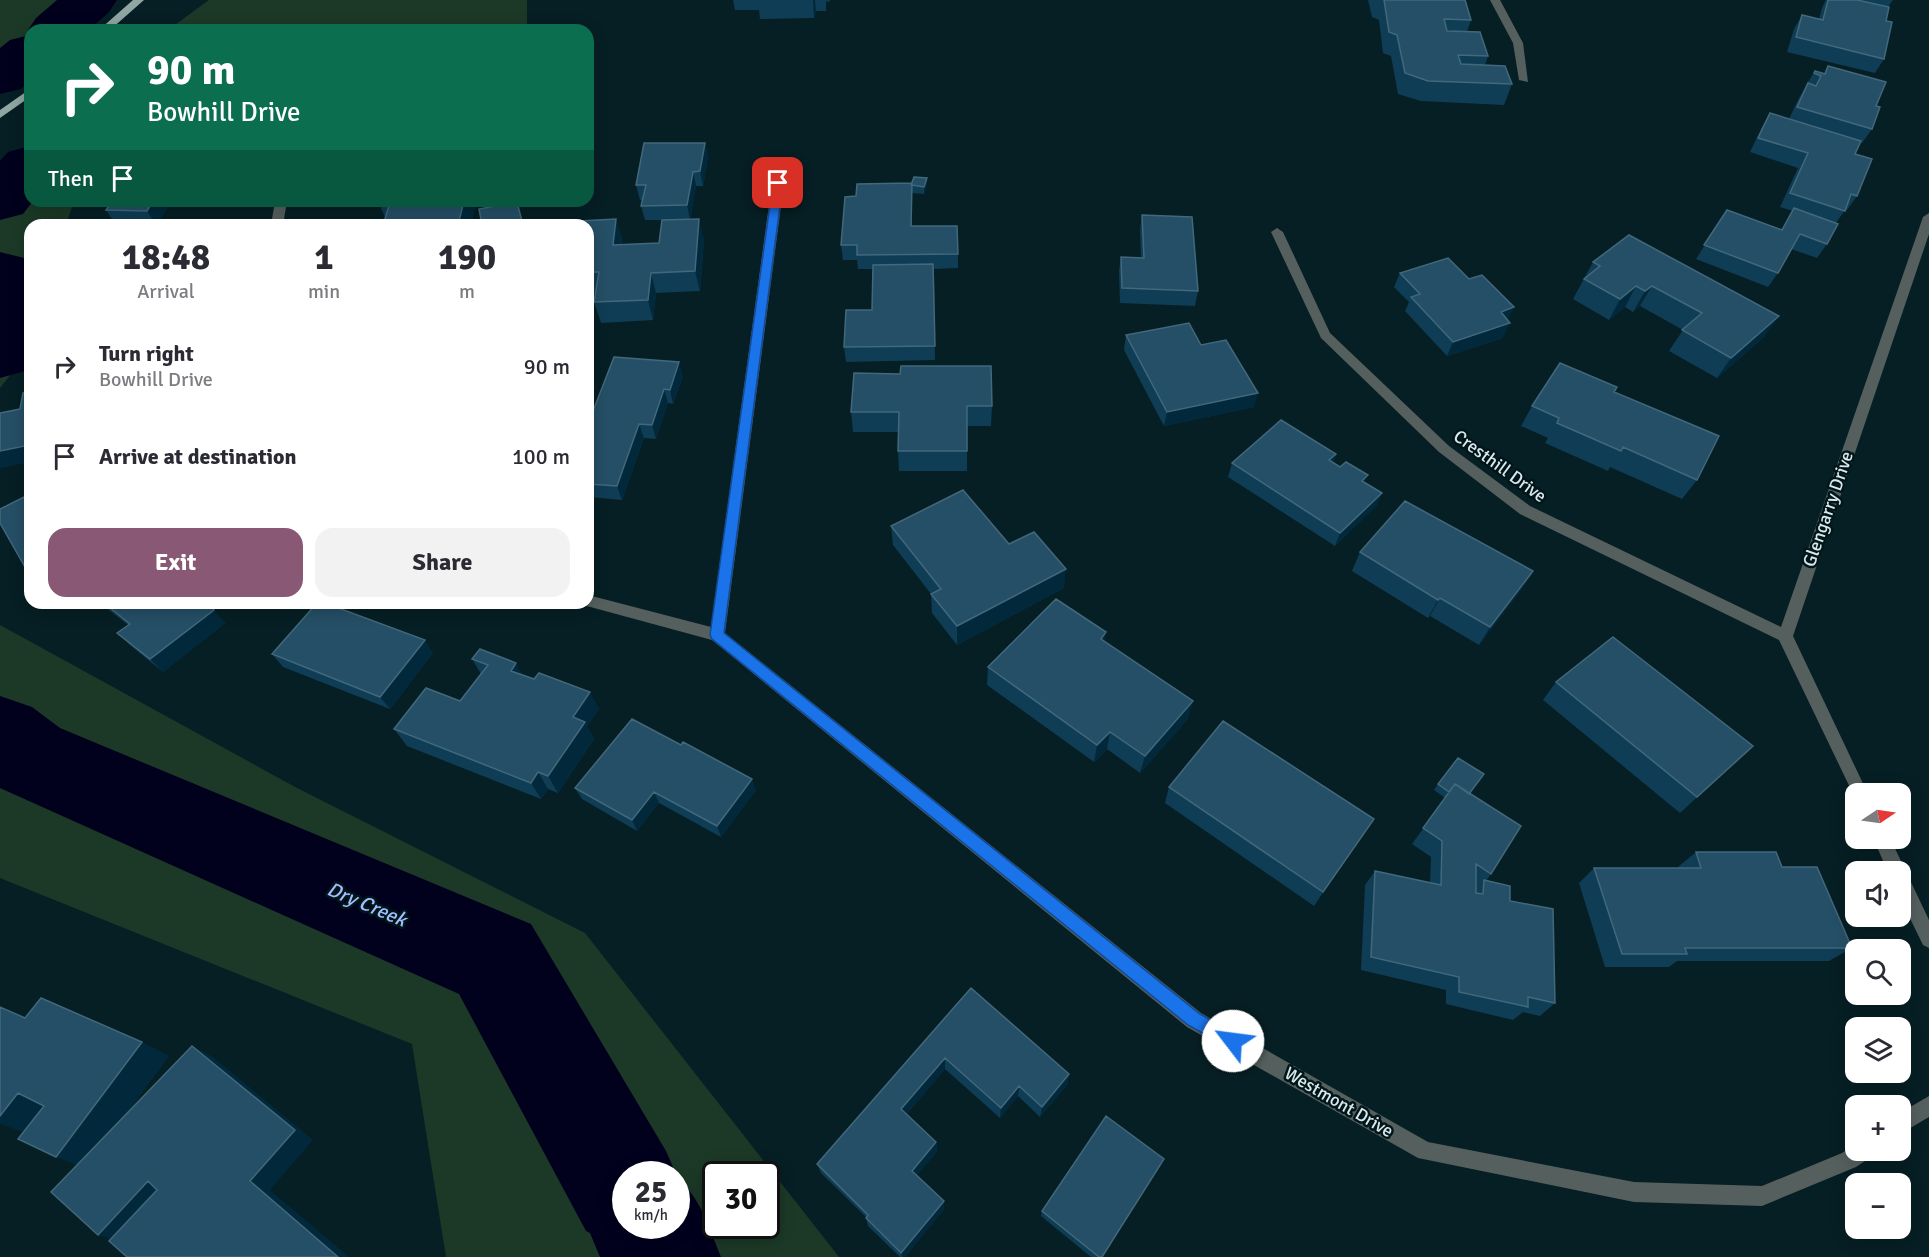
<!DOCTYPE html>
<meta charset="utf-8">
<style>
:root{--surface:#fff;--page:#f2f2f3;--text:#2b2b33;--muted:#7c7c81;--accent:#895874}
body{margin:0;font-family:Signika,sans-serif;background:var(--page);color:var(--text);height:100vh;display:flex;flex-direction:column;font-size:22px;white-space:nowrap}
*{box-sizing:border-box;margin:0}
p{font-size:20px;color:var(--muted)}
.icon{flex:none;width:33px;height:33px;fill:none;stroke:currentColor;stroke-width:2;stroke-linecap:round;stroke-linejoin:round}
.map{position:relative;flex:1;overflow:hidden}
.drawer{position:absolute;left:24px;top:219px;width:570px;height:390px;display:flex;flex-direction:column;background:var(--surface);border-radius:18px;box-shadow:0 3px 15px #0003}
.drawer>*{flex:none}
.banner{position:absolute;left:24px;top:24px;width:570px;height:183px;border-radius:18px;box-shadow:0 3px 15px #0003;background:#0b6e4f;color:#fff;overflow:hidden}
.needle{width:39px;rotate:77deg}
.controls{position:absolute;left:1845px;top:783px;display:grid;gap:12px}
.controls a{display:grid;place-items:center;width:66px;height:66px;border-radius:12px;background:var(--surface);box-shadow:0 3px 15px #0003;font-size:30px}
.speed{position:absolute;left:612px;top:1161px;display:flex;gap:12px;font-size:30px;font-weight:700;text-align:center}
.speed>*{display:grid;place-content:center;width:78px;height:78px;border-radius:50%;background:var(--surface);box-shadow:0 3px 15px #0003;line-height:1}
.speed small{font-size:15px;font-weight:400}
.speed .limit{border:3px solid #111;border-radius:9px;background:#fff;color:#111}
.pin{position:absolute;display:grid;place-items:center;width:51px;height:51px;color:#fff;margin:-26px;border-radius:12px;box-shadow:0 3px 9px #0006}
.me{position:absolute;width:66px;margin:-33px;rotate:300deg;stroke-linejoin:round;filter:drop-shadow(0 0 4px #0008)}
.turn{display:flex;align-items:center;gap:21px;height:126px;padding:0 24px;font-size:27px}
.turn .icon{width:78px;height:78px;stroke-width:2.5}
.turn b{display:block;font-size:42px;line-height:51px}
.then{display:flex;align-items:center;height:57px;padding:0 24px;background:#0003;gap:12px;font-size:22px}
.eta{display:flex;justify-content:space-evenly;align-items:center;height:102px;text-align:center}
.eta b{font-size:36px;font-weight:800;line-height:42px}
.cta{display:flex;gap:12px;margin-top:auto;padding:12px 24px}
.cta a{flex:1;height:69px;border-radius:18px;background:var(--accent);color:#fff;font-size:24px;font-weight:800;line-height:69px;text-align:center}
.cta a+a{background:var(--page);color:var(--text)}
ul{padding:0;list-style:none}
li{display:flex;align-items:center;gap:18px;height:90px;padding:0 24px}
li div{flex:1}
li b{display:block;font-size:22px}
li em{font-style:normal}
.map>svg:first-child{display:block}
.green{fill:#1c3927;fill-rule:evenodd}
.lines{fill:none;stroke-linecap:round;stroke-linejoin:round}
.river{fill:#01011e;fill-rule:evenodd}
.minor{fill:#55605e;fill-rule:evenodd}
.major{fill:#8fa6a2;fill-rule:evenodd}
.wall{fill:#0f3d55}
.shaded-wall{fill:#02293b}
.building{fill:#254f66;stroke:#42687b;stroke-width:1.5}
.route{fill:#1a73e8;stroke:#114b97;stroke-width:1.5}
.labels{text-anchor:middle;stroke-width:5;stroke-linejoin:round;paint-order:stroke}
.street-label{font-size:18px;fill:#dbe9ec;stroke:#00161a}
.water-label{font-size:20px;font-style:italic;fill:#a3bdfe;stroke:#00161a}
</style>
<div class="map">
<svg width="1929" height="1257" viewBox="0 0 1929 1257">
<rect width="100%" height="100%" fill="#061f24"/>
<path class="green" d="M 0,0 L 89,0 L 57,30 L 30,30 L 30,51 L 0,73 Z
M 209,0 L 527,0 L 527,30 L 168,30 Z
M 30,147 L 30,201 L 74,201 L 66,225 L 30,225 L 30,331 L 18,365 L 0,388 L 0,173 Z
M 0,625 L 297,788 L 585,933 L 839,1257 L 446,1257 L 412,1044 L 0,878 ZM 626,1174 L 676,1174 L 676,1226 L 626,1226 ZM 716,1174 L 766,1174 L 766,1226 L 716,1226 Z"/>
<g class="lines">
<path class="river" d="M 57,0 L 117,0 L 109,12 L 89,30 L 30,30 L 30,33 L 28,30 L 36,18 Z
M 30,35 L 30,81 L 21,89 L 0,94 L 0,48 L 10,40 Z
M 30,146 L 30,201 L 33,201 L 23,214 L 0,220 L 0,161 L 8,152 Z
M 0,252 L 24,258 L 30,268 L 30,366 L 25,371 L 0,378 Z
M 0,696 L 32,707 L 60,728 L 531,924 L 666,1151 L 676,1174 L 626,1174 L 626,1226 L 676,1226 L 676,1176 L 679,1183 C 698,1190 713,1238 721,1257 L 600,1257 L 590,1233 L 586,1231 L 459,994 L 0,788 Z"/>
<path class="minor" d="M 1490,0 L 1500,0 L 1523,43 L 1528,82 L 1519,80 L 1513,43 Z
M 778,180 L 784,183 L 725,633 L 1201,1013 L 1428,1142 L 1634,1182 L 1762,1186 L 1842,1153 L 1856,1144 L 1856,1150 L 1874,1150 L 1871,1157 L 1856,1167 L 1762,1206 L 1634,1202 L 1418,1158 L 1187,1027 L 712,640 L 583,605 L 582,603 L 588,603 L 588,595 L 711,627 L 772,183 Z
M 275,201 L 287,201 L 283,225 L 271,225 Z
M 1929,213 L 1929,234 L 1793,636 L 1868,794 L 1856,794 L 1856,800 L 1779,640 L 1520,514 L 1439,452 L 1321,338 L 1271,232 L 1277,228 L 1283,232 L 1330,333 L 1449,446 L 1530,506 L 1781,627 L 1923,217 Z
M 1873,838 L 1890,838 L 1929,920 L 1929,948 L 1923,945 L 1900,898 L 1900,872 L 1888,872 Z
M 1929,1096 L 1929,1117 L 1900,1134 L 1900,1113 Z"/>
<path class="major" d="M 133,0 L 144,0 L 110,30 L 99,30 Z
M 30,89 L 30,97 L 0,118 L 0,110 Z"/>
</g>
<path class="wall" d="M 733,0 L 830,0 L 829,2 L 826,1 L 826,11 L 816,11 L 814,18 L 760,19 L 759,10 L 735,10 Z
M 1368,0 L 1466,0 L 1471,20 L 1467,32 L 1488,56 L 1485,65 L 1512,84 L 1504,105 L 1421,101 L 1398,94 L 1391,56 L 1383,53 L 1379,20 L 1372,17 Z
M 1826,0 L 1893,0 L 1888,7 L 1886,21 L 1884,59 L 1875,73 L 1787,52 L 1794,29 L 1802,15 L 1819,19 L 1822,8 Z
M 1828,66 L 1876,106 L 1872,129 L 1862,143 L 1860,143 L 1855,154 L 1857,196 L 1847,210 L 1845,210 L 1836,223 L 1827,244 L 1817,258 L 1791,249 L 1778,273 L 1768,287 L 1696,259 L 1727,210 L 1781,230 L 1793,211 L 1780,207 L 1798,168 L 1750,152 L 1762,127 L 1770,113 L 1789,119 L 1799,98 L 1805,88 L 1806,85 L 1815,71 L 1824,73 Z
M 705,143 L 708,157 L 703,186 L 696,186 L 690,219 L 704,239 L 700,291 L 656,293 L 653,320 L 601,323 L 594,302 L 596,293 L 588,293 L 588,225 L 616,219 L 622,240 L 621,245 L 659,243 L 662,220 L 645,220 L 641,206 L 642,200 L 640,200 L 636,185 Z
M 927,178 L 927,185 L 924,194 L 912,193 L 912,226 L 958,254 L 958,268 L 934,269 L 935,360 L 846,362 L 844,347 L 872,310 L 873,269 L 858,269 L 857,260 L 843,260 L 841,245 L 856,196 L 912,183 Z
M 172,201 L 156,225 L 115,224 L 106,210 Z
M 476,203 L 471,225 L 383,225 L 385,217 L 380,206 Z
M 1142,215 L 1198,291 L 1195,306 L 1120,303 L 1119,271 L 1121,257 L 1141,258 L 1140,230 Z
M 1629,235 L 1765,336 L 1717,378 L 1669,351 L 1683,330 L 1640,306 L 1633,312 L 1625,307 L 1609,320 L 1573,299 L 1593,262 Z
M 1400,273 L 1503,338 L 1447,356 L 1405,311 L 1409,302 L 1394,287 Z
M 1126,335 L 1201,345 L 1254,407 L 1164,426 L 1124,350 Z
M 854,373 L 992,406 L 991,426 L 967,426 L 967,471 L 899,471 L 898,451 L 898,432 L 853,432 L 851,412 Z
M 683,376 L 673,404 L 668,403 L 656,439 L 644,438 L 622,500 L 588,497 L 588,424 Z
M 1614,392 L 1697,480 L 1682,499 L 1610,467 L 1608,471 L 1545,443 L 1548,438 L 1521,426 L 1532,406 Z
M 1336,454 L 1333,462 L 1382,493 L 1376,506 L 1335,546 L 1228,477 L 1232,463 Z
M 891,526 L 1009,544 L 1064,588 L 957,645 L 932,613 L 931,594 L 893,545 Z
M 1360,552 L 1533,571 L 1521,590 L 1479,645 L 1430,616 L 1428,618 L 1352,571 Z
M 100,603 L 204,603 L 225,623 L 163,672 L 130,645 L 117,633 L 128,625 Z
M 1106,632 L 1104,642 L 1188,719 L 1140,773 L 1107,749 L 1094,762 L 987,685 L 988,667 Z
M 433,653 L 390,709 L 283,667 L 272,654 Z
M 472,659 L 523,675 L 599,709 L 587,726 L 594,739 L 558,793 L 548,789 L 541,799 L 407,746 L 394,729 L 460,701 L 481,674 Z
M 1556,682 L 1753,746 L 1680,813 L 1543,700 Z
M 681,745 L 756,790 L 721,837 L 659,803 L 637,831 L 582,799 L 575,788 Z
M 1438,784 L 1470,794 L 1491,874 L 1486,881 L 1510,901 L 1555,1003 L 1540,1016 L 1523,1012 L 1513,1020 L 1446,1004 L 1446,990 L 1361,970 L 1365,885 L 1375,871 L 1430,883 L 1431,857 L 1412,844 L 1445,798 L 1434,790 Z
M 1169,787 L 1364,834 L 1314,906 L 1165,803 Z
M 1696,852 L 1782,867 L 1852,948 L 1829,961 L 1677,961 L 1669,967 L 1605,967 L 1579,883 L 1594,868 L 1678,868 L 1678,867 Z
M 971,988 L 1069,1074 L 1067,1085 L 1040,1117 L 1018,1096 L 1000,1118 L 945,1069 L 906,1115 L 936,1142 L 937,1151 L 917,1175 L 944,1201 L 944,1209 L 905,1257 L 900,1257 L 868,1226 L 866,1218 L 866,1217 L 821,1173 L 817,1164 Z
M 1042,1211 L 1102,1257 L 1091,1257 L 1041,1216 Z"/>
<path class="shaded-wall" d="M 813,0 L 815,0 L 816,11 L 814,18 Z
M 705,143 L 708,157 L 703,186 L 700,171 Z
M 693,172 L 696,186 L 690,220 L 687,205 Z
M 927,178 L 927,185 L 924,194 L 924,187 Z
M 153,201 L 172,201 L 156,225 L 147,211 Z
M 464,201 L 475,201 L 476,203 L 471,225 L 458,225 Z
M 616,219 L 622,240 L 618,266 L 613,245 Z
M 699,219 L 704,239 L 700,291 L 695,271 Z
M 651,273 L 656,293 L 653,320 L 648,300 Z
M 1636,286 L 1625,307 L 1609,320 L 1620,299 Z
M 1652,286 L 1640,306 L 1633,312 L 1645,291 Z
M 1514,307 L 1507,322 L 1501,312 Z
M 1779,316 L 1765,336 L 1717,378 L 1731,358 Z
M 1510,323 L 1503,338 L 1447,356 L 1453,342 Z
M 679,362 L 683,376 L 673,404 L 670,390 Z
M 664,389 L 668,403 L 656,439 L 652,425 Z
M 1258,393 L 1254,407 L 1164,426 L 1167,412 Z
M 639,424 L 644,438 L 622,500 L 617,486 Z
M 30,445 L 30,462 L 0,468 L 0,451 Z
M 1336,454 L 1331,467 L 1329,460 Z
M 1382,493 L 1376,506 L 1335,546 L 1340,533 Z
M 1066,569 L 1064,588 L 957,645 L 957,626 Z
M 1533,571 L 1521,590 L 1479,645 L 1490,627 Z
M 1440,598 L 1430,616 L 1428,618 L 1438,600 Z
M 214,610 L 225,623 L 163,672 L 150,659 Z
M 1106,632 L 1103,651 L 1101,639 Z
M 425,640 L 433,653 L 390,709 L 380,697 Z
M 516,663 L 526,681 L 511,671 Z
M 590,692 L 599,709 L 587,726 L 594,739 L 558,793 L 548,776 L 573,717 Z
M 1193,701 L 1188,719 L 1140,773 L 1145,756 Z
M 1110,732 L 1107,749 L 1094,762 L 1097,745 Z
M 538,772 L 548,789 L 541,799 L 531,783 Z
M 752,779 L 756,790 L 721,837 L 717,826 Z
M 654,792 L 659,803 L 637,831 L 632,820 Z
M 1374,819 L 1364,834 L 1314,906 L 1323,892 Z
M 142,1042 L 169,1056 L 87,1169 L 56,1157 Z
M 192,1046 L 213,1057 L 313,1140 L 270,1190 L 349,1257 L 338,1257 L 250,1181 Z
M 945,1058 L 945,1069 L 902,1120 L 901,1109 Z
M 1069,1074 L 1067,1085 L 1040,1117 L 1042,1107 Z
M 1019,1086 L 1018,1096 L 1000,1118 L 1001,1108 Z
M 18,1093 L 50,1106 L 29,1134 L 0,1124 L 0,1116 Z
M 936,1142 L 937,1151 L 914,1179 L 912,1171 Z
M 148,1181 L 171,1190 L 123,1242 L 98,1235 Z
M 944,1201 L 944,1209 L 905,1257 L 902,1257 L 901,1253 Z"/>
<path class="building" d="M 1384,0 L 1465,0 L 1471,20 L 1444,19 L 1447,31 L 1480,32 L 1488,56 L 1458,55 L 1461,64 L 1505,66 L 1512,84 L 1428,81 L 1405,73 L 1397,35 L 1389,32 Z
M 1828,0 L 1857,0 L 1889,7 L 1886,21 L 1892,22 L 1884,59 L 1796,37 L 1802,15 L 1823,20 Z
M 1828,66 L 1886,82 L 1876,106 L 1880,107 L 1872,129 L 1797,107 L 1808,83 L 1816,86 L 1821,76 L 1814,73 L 1815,71 L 1825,74 Z
M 1770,113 L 1861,141 L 1855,154 L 1872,159 L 1857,196 L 1851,194 L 1845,211 L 1790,193 L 1808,153 L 1758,138 Z
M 644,143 L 705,143 L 700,171 L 693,172 L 687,205 L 641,206 L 646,185 L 636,185 Z
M 914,177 L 927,178 L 924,187 L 911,185 Z
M 912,183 L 911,226 L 957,226 L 958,254 L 857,255 L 857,245 L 841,245 L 845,197 L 856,196 L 857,184 Z
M 112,201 L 153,201 L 147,211 L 106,210 Z
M 382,201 L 464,201 L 458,225 L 383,225 L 389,206 L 380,206 Z
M 517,202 L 523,225 L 482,225 L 479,209 Z
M 1794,208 L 1838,224 L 1827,244 L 1800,234 L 1778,273 L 1704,245 L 1727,210 L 1782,230 Z
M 1142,215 L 1192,217 L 1198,291 L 1122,288 L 1121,257 L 1144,258 Z
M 616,219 L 613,245 L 659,243 L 662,220 L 699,219 L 695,271 L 651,273 L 648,300 L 594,302 L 599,272 L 588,272 L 588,225 L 578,225 L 579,221 Z
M 1629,235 L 1779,316 L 1731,358 L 1682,330 L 1702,313 L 1652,286 L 1645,291 L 1636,286 L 1620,299 L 1584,279 L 1600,266 L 1593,262 Z
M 1448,258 L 1469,279 L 1482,275 L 1514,307 L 1501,312 L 1510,323 L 1453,342 L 1411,297 L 1420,294 L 1400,273 Z
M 933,264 L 935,346 L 844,347 L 846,310 L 872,310 L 873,265 Z
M 1189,323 L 1201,345 L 1226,340 L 1258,393 L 1167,412 L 1126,335 Z
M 614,357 L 679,362 L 670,390 L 664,389 L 652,425 L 639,424 L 617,486 L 588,484 L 588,424 Z
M 1560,363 L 1617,387 L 1614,392 L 1719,436 L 1697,480 L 1623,447 L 1621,451 L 1557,423 L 1559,418 L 1532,406 Z
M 901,366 L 991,366 L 992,406 L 967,406 L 967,451 L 898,451 L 899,412 L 851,412 L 854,373 L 900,374 Z
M 30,392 L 30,445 L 0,451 L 0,413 L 20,409 L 23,393 Z
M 1281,420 L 1336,454 L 1329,460 L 1340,467 L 1346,462 L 1368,475 L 1362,481 L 1382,493 L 1340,533 L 1232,463 Z
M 963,490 L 1009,544 L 1034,532 L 1066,569 L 957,626 L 931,594 L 941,589 L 891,526 Z
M 30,494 L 30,576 L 0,523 L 0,509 Z
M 1405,501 L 1533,571 L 1490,627 L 1440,598 L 1438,600 L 1360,552 Z
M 1056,599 L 1106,632 L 1101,639 L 1193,701 L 1145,756 L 1110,732 L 1097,745 L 988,667 Z
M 104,603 L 204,603 L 214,610 L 150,659 L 117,633 L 130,624 Z
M 317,603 L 325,603 L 425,640 L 380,697 L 272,654 Z
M 1613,637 L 1753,746 L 1697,797 L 1556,682 Z
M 480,649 L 516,663 L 511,671 L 534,679 L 539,673 L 590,692 L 573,717 L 585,722 L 548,776 L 538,772 L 531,783 L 394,729 L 426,688 L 460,701 L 488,665 L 472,659 Z
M 632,719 L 681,745 L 683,742 L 752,779 L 717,826 L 654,792 L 632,820 L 575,788 Z
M 1223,721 L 1374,819 L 1323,892 L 1169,787 Z
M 1458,758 L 1484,774 L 1469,794 L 1455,784 L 1449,792 L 1438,784 Z
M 1455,784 L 1521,826 L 1491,874 L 1476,864 L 1476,893 L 1483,894 L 1484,880 L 1510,886 L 1510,901 L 1553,909 L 1555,1003 L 1528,997 L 1528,1007 L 1459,992 L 1459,977 L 1371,957 L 1375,871 L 1441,885 L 1442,841 L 1423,828 Z
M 1696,852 L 1776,852 L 1782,867 L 1817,867 L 1852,948 L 1685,948 L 1687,954 L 1622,954 L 1594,868 L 1701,868 Z
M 971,988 L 1069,1074 L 1042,1107 L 1019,1086 L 1001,1108 L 945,1058 L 901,1109 L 936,1142 L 912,1171 L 944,1201 L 901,1253 L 866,1218 L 868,1215 L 817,1164 Z
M 41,998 L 142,1042 L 56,1157 L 18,1139 L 44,1106 L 18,1093 L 0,1116 L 0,1007 L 25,1018 Z
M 192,1046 L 295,1130 L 250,1181 L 338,1257 L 127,1257 L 109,1241 L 157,1190 L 148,1181 L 98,1235 L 51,1192 Z
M 1106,1116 L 1164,1159 L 1102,1257 L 1099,1257 L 1042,1211 Z"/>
<path class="route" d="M 778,180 L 783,183 L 724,633 L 1200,1014 L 1239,1035 L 1241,1041 L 1239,1047 L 1233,1050 L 1227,1047 L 1188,1025 L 712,639 L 710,635 L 773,183 Z"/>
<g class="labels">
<g class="street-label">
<text transform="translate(1500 466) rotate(36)" y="6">Cresthill Drive</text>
<text transform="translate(1828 509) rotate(-71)" y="6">Glengarry Drive</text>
<text transform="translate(1339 1102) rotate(30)" y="6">Westmont Drive</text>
</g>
<g class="water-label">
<text transform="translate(367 904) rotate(23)" y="7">Dry Creek</text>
</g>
</g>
</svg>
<div class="controls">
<a><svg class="needle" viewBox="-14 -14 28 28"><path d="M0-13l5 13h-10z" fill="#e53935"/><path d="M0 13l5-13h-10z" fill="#7c7c81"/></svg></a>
<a><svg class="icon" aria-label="sound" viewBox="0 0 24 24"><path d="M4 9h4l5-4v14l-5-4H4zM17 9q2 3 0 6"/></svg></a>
<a><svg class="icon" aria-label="search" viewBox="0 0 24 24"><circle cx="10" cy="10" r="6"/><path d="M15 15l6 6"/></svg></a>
<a><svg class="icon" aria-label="layers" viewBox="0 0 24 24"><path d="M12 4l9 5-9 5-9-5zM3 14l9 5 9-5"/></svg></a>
<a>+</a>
<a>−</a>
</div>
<div class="speed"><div>25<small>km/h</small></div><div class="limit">30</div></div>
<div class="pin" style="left:778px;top:183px;background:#d93025"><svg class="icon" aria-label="arrive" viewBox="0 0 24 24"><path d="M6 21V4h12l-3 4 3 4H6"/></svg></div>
<svg class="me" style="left:1233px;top:1041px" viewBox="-20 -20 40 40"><circle r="19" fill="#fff"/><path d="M0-13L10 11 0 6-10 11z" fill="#1a73e8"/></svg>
<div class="banner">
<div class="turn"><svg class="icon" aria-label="right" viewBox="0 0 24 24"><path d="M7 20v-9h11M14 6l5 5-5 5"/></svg><div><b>90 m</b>Bowhill Drive</div></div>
<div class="then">Then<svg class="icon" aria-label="arrive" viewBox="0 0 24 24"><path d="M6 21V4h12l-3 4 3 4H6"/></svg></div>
</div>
<section class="drawer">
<div class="eta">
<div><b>18:48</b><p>Arrival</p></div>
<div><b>1</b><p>min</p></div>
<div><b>190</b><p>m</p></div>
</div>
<ul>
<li><svg class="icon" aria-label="right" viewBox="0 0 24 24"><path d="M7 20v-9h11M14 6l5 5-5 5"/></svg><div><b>Turn right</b><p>Bowhill Drive</p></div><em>90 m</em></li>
<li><svg class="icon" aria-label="arrive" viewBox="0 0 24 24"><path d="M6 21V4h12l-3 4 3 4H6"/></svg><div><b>Arrive at destination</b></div><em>100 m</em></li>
</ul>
<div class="cta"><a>Exit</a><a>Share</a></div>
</section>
</div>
